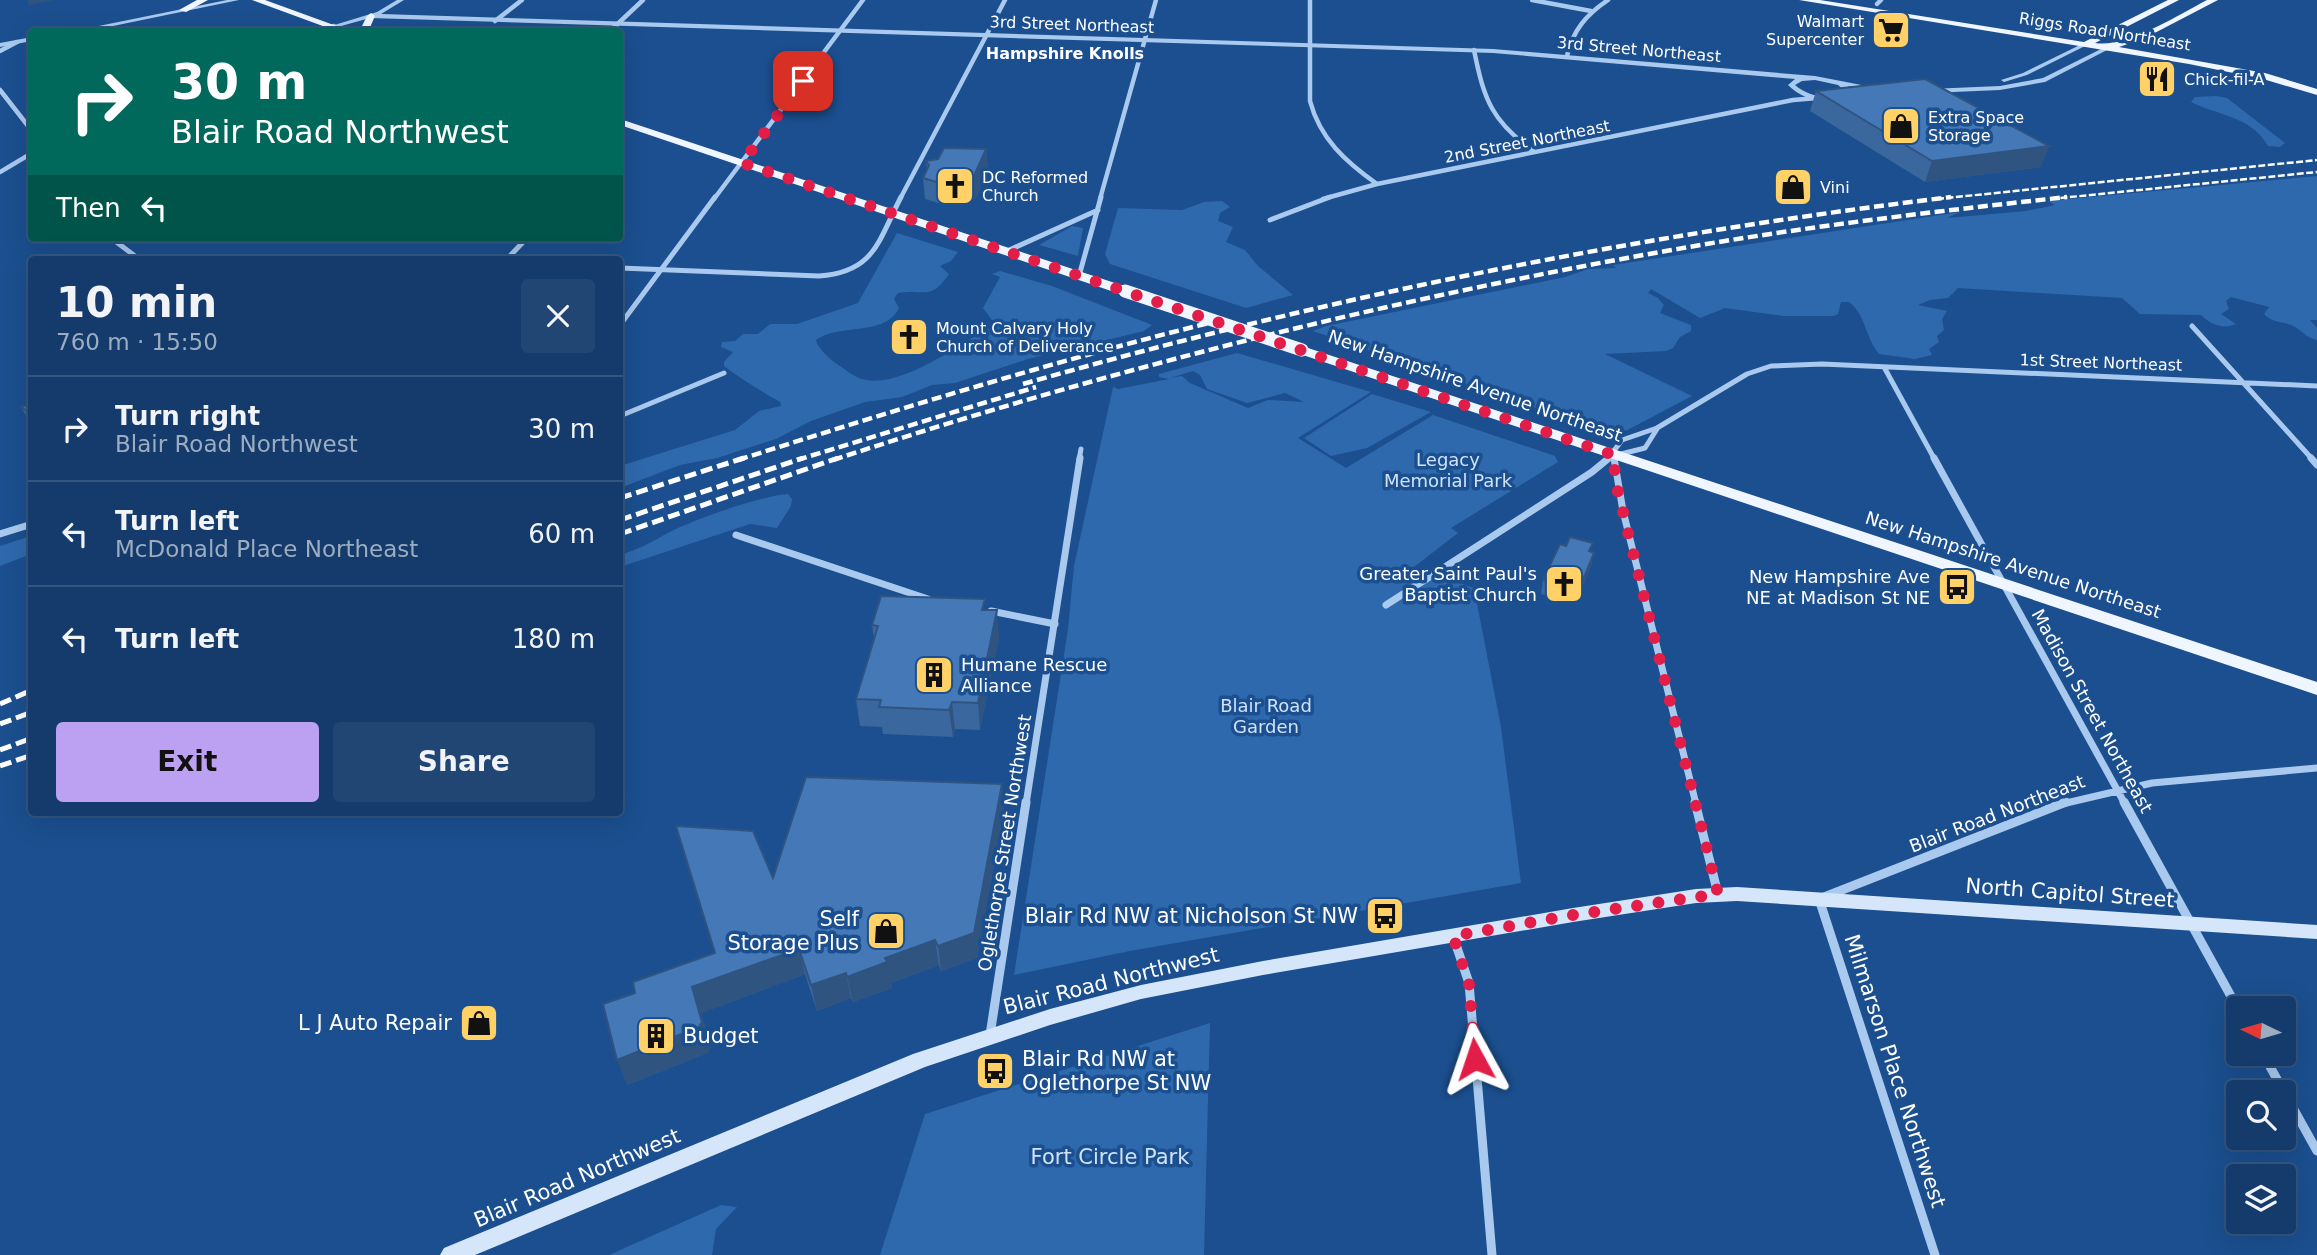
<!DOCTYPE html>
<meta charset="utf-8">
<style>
:root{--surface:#143b6b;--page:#214673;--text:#f1f3f6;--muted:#9dadc1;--line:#33557e;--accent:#bca0f2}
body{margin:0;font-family:"DejaVu Sans",sans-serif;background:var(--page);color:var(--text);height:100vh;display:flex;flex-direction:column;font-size:26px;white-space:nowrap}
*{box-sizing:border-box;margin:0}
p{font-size:23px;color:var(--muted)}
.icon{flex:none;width:38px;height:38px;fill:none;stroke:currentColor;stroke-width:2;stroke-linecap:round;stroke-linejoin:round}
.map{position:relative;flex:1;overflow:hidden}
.panel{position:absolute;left:28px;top:256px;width:595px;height:560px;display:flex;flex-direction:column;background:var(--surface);border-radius:7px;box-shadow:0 7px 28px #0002,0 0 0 2px var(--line)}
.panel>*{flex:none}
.banner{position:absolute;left:28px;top:28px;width:595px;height:214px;border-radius:7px;box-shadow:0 7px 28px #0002,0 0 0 2px var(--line);background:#00695c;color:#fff;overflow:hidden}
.needle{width:46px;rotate:275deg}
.buttons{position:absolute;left:2226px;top:996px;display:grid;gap:14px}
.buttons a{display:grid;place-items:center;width:70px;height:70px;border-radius:7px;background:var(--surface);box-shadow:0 7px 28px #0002,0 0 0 2px var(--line);font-size:35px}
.pin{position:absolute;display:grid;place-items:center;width:60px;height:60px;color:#fff;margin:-30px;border-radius:14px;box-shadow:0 4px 10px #0006}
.me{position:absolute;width:77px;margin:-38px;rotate:355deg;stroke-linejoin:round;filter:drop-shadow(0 0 5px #0008)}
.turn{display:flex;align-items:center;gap:24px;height:147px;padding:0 28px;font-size:32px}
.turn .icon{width:91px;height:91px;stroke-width:2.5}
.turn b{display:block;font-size:49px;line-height:60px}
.then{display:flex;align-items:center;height:66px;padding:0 28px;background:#0003;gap:14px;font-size:26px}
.round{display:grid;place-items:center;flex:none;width:74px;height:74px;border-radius:7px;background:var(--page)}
.summary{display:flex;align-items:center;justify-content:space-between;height:119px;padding:0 28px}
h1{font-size:42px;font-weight:700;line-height:52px}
.button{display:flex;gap:14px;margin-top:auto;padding:14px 28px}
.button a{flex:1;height:80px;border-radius:7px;background:var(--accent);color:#111;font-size:28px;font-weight:700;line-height:80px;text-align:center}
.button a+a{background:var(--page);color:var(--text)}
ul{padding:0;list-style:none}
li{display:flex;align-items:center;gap:21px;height:105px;padding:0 28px;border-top:2px solid var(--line)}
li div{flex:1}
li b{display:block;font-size:26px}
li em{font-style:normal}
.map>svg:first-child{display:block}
.green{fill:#2e69ad;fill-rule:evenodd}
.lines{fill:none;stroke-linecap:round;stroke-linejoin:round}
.minor-far3{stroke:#a9c9ee;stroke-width:4.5}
.minor-far2{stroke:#a9c9ee;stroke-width:5}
.minor-far1{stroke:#a9c9ee;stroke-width:7}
.minor{stroke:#a9c9ee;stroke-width:9}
.tertiary{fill:#a9c9ee;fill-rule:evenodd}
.secondary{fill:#d6e6fa;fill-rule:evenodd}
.primary{fill:#f0f6ff;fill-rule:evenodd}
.rail-far2{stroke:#fff;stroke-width:2.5;stroke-dasharray:7 2.5;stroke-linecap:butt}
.rail-far1{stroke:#fff;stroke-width:4.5;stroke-dasharray:10 4.5;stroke-linecap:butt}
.rail{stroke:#fff;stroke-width:5;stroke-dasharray:12 5;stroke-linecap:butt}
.primary-bridge{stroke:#f0f6ff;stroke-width:13}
.wall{fill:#3a679d}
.shaded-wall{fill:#305480}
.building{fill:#4478b7;stroke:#305480;stroke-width:2}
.route{stroke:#e11d48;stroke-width:12;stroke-dasharray:0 21.6}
.labels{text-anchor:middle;stroke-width:7;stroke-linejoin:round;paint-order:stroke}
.far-poi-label{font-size:16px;fill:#fff;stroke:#1b4f8f;text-anchor:start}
.far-street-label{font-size:16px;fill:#fff;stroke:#1b4f8f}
.far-neighbourhood-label{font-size:16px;font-weight:bold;fill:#fff;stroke:#1b4f8f}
.street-label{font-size:18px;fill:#fff;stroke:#1b4f8f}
.park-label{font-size:18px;fill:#cfe3fa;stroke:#1b4f8f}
.poi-label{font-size:18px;fill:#fff;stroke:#1b4f8f;text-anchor:end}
.near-street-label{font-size:21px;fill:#fff;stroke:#1b4f8f}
.near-poi-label{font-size:21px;fill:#fff;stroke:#1b4f8f;text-anchor:end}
.near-park-label{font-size:21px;fill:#cfe3fa;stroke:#1b4f8f}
</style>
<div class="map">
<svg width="2317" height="1255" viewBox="0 0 2317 1255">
<rect width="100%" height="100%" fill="#1b4f8f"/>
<path class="green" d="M 2216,96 L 2227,98 L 2285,143 L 2280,147 L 2268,146 C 2251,116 2219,116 2191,102 L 2195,97 Z
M 2317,176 L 2317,320 L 2310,320 L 2317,328 L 2317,340 C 2306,338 2301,329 2291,325 C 2281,321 2272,323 2264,314 L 2269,307 L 2231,297 L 2226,301 L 2229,309 L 2221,314 L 2236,324 C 2222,330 2210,324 2201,315 L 2140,314 L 2122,298 L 1958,288 L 1948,298 L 1930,300 L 1918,305 L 1947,311 L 1942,319 L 1944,330 L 1937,336 L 1939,342 L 1929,349 L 1932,355 L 1915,359 L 1879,354 C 1865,337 1866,315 1849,302 L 1841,302 L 1838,314 L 1834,316 L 1784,316 L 1725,308 L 1700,318 L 1651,289 L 1648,293 L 1658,298 L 1664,305 L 1660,313 L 1691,325 L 1691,331 L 1680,337 L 1673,348 L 1666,351 L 1605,354 L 1692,396 L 1616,436 L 1313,331 L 1326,326 L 1565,277 L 1588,269 L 1616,268 L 1613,265 L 1960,212 L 1947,218 L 2026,211 L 2055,205 L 2048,201 Z
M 1222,201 L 1230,207 L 1220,213 L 1218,221 L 1233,227 L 1226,242 L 1245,250 L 1258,266 L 1293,295 L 1246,308 L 1110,264 L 1105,254 L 1118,208 L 1182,210 L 1204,202 Z
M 1072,226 L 1083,228 L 1078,256 L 1039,245 Z
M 897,233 L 958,252 L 951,261 L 940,266 L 949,274 C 930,301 926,289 898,293 L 894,299 L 899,308 C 885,337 839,323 816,340 C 817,348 833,362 840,366 C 846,370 852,375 859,378 C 896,393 965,342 994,323 L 983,308 L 1000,277 L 992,274 L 1000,271 L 1052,286 L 1152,325 L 1144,331 L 1028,359 L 955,383 L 932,385 L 902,397 L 865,402 L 811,421 L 776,439 L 717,458 L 680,465 L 620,488 L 620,467 L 623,465 L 735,430 L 759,411 L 781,406 L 780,402 C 761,391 741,379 724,366 L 724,362 L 733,352 L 721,347 L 722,342 L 735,341 L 743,334 L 758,334 L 770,324 L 797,324 L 858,303 Z
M 1237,353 L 1371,392 L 1298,438 L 1346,468 L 1433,415 L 1555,456 L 1558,462 L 1451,528 L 1458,533 L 1414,567 L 1474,588 L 1501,727 L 1521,883 L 1130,951 L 1014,975 L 1068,629 L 1074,566 L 1113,387 L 1118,389 L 1169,379 L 1159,377 L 1159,374 ZM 1193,371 L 1200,375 L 1207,389 L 1247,403 L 1285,393 L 1304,402 L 1268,400 L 1248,408 L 1190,383 L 1182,376 L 1170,378 Z
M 1372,394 L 1431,412 L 1367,448 L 1331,456 L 1304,438 Z
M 788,494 L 792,499 L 791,506 L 777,528 L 750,524 L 620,567 L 620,555 C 636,550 649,544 664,535 C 689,521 760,496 788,494 Z
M 31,536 L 31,554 L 0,566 L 0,546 Z
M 1210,1023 L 1204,1255 L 880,1255 L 925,1114 Z
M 721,1205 L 737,1207 L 716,1229 L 712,1255 L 609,1255 Z"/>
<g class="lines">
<path class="minor-far3" d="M 1310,0 L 1310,101 C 1320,139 1346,162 1377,184
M 1532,0 L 1591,11
M 1877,4 L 1881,0
M 495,21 L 522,0
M 314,32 L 334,26
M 609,32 L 643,0
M 1474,50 C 1484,100 1492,122 1535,152
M 0,51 L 17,42
M 1567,56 C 1573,30 1586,15 1608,0
M 0,90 L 32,131
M 0,172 L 32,153
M 714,199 L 863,0
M 900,199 L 1005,0
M 1100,199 L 1156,0
M 1323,199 L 1377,184 L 1793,100 L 1818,98"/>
<path class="minor-far2" d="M 1270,220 L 1330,197
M 111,238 L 139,259
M 1007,251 L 1098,210
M 507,259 L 527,238
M 620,268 L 819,276 C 875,272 878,241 901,197
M 1079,276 L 1101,197
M 620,325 L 715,197
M 2192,326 L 2313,460
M 1884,367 L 1935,460
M 620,416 L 724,373
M 1613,455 L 1614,460
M 1617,455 L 1645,448 L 1657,429
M 1079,460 L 1081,449
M 1607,460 L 1622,440 L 1657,428 L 1747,374 L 1771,366 L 1822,364 L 2317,386"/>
<path class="minor-far1" d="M 1614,458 L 1623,511 L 1696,804
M 1934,458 L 2125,804
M 2311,458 L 2317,465
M 0,534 L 32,524
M 736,535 L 928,599
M 1386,605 L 1592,472 L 1609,458
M 991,611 L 1055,624
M 1026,804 L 1080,458
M 2062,804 L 2152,783 L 2317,768"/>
<path class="minor" d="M 1695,802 L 1718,894
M 2124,802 L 2238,1009
M 1453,936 L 1469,983 L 1492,1255
M 990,1035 L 1026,802
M 2263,1054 L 2317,1151
M 1935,1255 L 1819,899 L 2066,802"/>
<path class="tertiary" d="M 227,0 L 239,0 L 84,32 L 69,32 Z
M 397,0 L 404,0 L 381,14 L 1493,49 L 1815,76 L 1877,88 L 1874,90 L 1848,86 L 1854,92 C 1835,108 1804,102 1788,85 L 1795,79 L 1493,53 L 370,18 L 334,28 L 331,26 L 377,12 ZM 1815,80 L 1838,85 L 1846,92 C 1830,101 1809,97 1795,85 L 1802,81 Z
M 32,37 L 32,41 L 0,47 L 0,43 Z
M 2084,43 L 2089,44 L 2027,75 L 2004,82 L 2001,80 L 2023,73 Z
M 2107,46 L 2110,48 L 2109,49 L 2045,82 L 2000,90 L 1930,93 L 1926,91 L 1930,89 L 2000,86 L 2043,78 Z"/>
<path class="secondary" d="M 1737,887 L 2317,925 L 2317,939 L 1737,901 L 1696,903 L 1573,922 L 1263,975 L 1141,999 L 1050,1025 L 925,1067 L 475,1255 L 440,1255 L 444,1248 L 913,1054 L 1050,1009 L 1141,985 L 1263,961 L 1573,908 L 1696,889 Z"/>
<path class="primary" d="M 197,0 L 208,0 L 186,12 L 179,10 Z
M 252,0 L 265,0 L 353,32 L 339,32 Z
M 1799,0 L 1820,0 L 2084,42 L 2168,0 L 2179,0 L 2095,43 C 2127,48 2178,15 2207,0 L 2218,0 L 2145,38 L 2119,47 L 2265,73 L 2317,89 L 2317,95 L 2263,79 L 2189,64 Z
M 371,13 L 375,16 L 368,32 L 359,32 L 367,16 Z
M 620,119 L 1130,288 L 1131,291 L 1130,294 L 1120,294 L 620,125 Z
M 1302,346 L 2317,682 L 2317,695 L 1297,353 L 1295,350 Z"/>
<path class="rail-far2" d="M 1937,199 L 2317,160
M 2051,199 L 2317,172"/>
<path class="rail-far1" d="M 1023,384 C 1328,297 1637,235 1951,197
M 738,460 C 898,409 1058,360 1221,320
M 797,460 L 1036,387
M 833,460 C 1110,369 1395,298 1683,248 C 1810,226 1939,211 2067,197"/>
<path class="rail" d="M 620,498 L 744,458
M 620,520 L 803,458
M 620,534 L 838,458
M 0,704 L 32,690
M 0,724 L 32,712
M 0,750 L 32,738
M 0,766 L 32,755"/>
<path class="primary-bridge" d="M 1125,291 L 1302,350"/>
</g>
<path class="wall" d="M 1816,91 L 2041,167 L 1925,182 L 1810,111 Z
M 986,149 L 988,171 L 976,198 L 945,205 L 925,199 L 923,178 L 927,170 L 926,161 Z
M 32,404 L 32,426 L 21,407 Z
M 1591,552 L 1594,553 L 1591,566 L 1576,603 L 1541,594 L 1543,580 Z
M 986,610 L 999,637 L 980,730 L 955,729 L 953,737 L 883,734 L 882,727 L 860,726 L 856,699 L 874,639 L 872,625 Z
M 1002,784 L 1004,810 L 977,958 L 941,971 L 939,965 L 891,983 L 892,988 L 853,1002 L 851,998 L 817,1011 L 805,974 L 701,1013 L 711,1047 L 707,1053 L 627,1085 L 635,993 L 715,953 L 773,878 Z"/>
<path class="shaded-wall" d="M 27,0 L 54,0 L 29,5 Z
M 2049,146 L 2041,167 L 1925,182 L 1932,161 Z
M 986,149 L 988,171 L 976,198 L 945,205 L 943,184 Z
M 1594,553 L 1591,566 L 1576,603 L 1579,590 Z
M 997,610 L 999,637 L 980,730 L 978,703 Z
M 952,702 L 955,729 L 953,737 L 949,710 Z
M 1002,784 L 1004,810 L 977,958 L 941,971 L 938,946 Z
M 935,940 L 939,965 L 891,983 L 892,988 L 853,1002 L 847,977 L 885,958 Z
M 799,949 L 805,974 L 701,1013 L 711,1047 L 707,1053 L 627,1085 L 617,1060 L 692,987 Z
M 846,973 L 851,998 L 817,1011 L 811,985 Z"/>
<path class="building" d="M 1925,79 L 2049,146 L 1932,161 L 1816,91 Z
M 944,148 L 986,149 L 974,176 L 943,184 L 923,178 L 929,165 L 926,161 L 938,159 Z
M 32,404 L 32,414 L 21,407 Z
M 1570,537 L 1593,543 L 1589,551 L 1594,553 L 1579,590 L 1543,580 L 1560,544 L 1566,546 Z
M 881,596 L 985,599 L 982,610 L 997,610 L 978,703 L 952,702 L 949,710 L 879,707 L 881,700 L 856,699 L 878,626 L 872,625 Z
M 806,777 L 1002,784 L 974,933 L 938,946 L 935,940 L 885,958 L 887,962 L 847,977 L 846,973 L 811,985 L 799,949 L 692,987 L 702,1022 L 699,1027 L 617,1060 L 603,1004 L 635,993 L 633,982 L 715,953 L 676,826 L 753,831 L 773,878 Z"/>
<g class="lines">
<path class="route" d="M 803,81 L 742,163 L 1614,455 L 1615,480 L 1718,894 L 1573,915 L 1453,936 L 1469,984 L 1475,1059"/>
</g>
<defs>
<g id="supermarket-square" transform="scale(2.0125)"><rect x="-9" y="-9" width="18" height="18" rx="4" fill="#ffd166" stroke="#1b4f8f"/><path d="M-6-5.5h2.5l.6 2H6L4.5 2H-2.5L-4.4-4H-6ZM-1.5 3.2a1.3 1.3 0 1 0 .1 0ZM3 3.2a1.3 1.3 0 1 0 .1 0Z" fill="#111"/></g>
<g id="restaurant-square" transform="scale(2.0125)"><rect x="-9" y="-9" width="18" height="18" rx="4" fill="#ffd166" stroke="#1b4f8f"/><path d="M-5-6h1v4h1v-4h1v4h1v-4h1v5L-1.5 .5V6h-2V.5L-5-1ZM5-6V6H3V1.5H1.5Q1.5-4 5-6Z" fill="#111"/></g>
<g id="shop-square" transform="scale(2.0125)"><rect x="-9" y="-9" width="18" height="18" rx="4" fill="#ffd166" stroke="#1b4f8f"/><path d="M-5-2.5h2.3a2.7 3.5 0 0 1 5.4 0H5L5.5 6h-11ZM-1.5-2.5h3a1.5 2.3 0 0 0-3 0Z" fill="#111"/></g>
<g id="church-square" transform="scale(2.0125)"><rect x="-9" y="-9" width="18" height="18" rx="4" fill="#ffd166" stroke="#1b4f8f"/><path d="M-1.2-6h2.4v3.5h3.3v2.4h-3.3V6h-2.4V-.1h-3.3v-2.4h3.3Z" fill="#111"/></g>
<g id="bus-square" transform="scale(2.0125)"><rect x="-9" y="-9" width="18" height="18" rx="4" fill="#ffd166" stroke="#1b4f8f"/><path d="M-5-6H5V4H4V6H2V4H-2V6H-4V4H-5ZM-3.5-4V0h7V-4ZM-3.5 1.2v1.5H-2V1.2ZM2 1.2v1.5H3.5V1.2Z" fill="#111"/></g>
<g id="building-square" transform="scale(2.0125)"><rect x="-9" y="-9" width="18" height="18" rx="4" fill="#ffd166" stroke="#1b4f8f"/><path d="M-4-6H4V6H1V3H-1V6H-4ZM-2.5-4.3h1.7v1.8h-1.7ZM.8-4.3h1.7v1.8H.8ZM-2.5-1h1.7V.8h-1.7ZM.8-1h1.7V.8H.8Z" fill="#111"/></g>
</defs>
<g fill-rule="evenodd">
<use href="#supermarket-square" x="1891" y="30"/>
<use href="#restaurant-square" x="2157" y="79"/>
<use href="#shop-square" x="1901" y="126"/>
<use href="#church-square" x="955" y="186"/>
<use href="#shop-square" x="1793" y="187"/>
<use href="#church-square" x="909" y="337"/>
<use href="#church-square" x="1564" y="584"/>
<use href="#bus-square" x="1957" y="587"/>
<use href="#building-square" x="934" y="675"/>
<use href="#bus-square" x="1385" y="916"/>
<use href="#shop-square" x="886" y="931"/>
<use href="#shop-square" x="479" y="1023"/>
<use href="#building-square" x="656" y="1036"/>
<use href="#bus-square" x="995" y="1071"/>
</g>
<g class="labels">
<g class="far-poi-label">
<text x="1864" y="27" text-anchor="end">Walmart<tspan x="1864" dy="18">Supercenter</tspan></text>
<text x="2184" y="85">Chick-fil-A</text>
<text x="1928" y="123">Extra Space<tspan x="1928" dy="18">Storage</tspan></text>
<text x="982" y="183">DC Reformed<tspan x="982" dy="18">Church</tspan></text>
<text x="1820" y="193">Vini</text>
<text x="936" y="334">Mount Calvary Holy<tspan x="936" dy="18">Church of Deliverance</tspan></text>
</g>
<g class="far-street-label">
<text transform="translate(1072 24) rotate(2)" y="6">3rd Street Northeast</text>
<text transform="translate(2105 31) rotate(9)" y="6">Riggs Road Northeast</text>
<text transform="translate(1639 49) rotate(5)" y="6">3rd Street Northeast</text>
<text transform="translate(1527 141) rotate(-11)" y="6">2nd Street Northeast</text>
<text transform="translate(2101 362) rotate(2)" y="6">1st Street Northeast</text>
</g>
<g class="far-neighbourhood-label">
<text x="1065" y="59">Hampshire Knolls</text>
</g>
<g class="street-label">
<text transform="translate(1475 386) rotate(19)" y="6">New Hampshire Avenue Northeast</text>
<text transform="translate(2013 565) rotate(18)" y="6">New Hampshire Avenue Northeast</text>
<text transform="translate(2092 711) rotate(61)" y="6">Madison Street Northeast</text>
<text transform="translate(1997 814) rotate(-21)" y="6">Blair Road Northeast</text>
<text transform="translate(1005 843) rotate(-81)" y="6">Oglethorpe Street Northwest</text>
</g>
<g class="park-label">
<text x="1448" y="466">Legacy<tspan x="1448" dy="21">Memorial Park</tspan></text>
<text x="1266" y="712">Blair Road<tspan x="1266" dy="21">Garden</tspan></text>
</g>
<g class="poi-label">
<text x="1537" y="580">Greater Saint Paul's<tspan x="1537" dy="21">Baptist Church</tspan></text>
<text x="1930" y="583">New Hampshire Ave<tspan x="1930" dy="21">NE at Madison St NE</tspan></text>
<text x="961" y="671" text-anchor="start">Humane Rescue<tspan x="961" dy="21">Alliance</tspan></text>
</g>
<g class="near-street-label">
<text transform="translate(2070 893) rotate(4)" y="7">North Capitol Street</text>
<text transform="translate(1111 981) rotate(-14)" y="7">Blair Road Northwest</text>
<text transform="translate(1895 1071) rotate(72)" y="7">Milmarson Place Northwest</text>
<text transform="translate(577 1178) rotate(-23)" y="7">Blair Road Northwest</text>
</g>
<g class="near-poi-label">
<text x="1358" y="923">Blair Rd NW at Nicholson St NW</text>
<text x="859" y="926">Self<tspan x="859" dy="24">Storage Plus</tspan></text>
<text x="452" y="1030">L J Auto Repair</text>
<text x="683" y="1043" text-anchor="start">Budget</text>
<text x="1022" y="1066" text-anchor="start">Blair Rd NW at<tspan x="1022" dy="24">Oglethorpe St NW</tspan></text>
</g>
<g class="near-park-label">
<text x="1110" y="1164">Fort Circle Park</text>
</g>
</g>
</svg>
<div class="buttons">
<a><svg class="needle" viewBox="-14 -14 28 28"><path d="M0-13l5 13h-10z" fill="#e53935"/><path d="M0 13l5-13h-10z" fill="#9dadc1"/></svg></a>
<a><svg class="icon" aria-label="search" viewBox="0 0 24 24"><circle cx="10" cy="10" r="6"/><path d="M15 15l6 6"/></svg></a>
<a><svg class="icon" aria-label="layers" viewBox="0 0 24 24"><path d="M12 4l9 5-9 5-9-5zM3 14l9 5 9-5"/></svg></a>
</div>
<div class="pin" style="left:803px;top:81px;background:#d93025"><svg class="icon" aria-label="arrive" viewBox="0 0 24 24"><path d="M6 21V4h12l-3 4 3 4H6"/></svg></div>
<svg class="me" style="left:1475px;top:1059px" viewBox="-20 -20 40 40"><path d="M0-17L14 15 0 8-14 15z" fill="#e11d48" stroke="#fff" stroke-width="4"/></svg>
<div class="banner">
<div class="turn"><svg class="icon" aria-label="right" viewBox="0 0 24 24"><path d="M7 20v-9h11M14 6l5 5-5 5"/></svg><div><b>30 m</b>Blair Road Northwest</div></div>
<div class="then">Then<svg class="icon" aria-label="left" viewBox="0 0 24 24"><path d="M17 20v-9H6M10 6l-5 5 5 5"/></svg></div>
</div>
<section class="panel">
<div class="summary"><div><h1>10 min</h1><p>760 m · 15:50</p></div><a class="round"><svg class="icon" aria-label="close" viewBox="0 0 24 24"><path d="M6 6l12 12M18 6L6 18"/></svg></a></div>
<ul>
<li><svg class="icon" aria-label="right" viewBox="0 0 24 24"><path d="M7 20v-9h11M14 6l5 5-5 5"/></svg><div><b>Turn right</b><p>Blair Road Northwest</p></div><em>30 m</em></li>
<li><svg class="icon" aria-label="left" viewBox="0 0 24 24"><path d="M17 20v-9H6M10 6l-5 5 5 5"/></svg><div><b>Turn left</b><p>McDonald Place Northeast</p></div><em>60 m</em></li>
<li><svg class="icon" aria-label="left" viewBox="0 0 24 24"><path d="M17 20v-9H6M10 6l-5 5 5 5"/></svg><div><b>Turn left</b></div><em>180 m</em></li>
</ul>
<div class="button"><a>Exit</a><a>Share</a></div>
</section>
</div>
